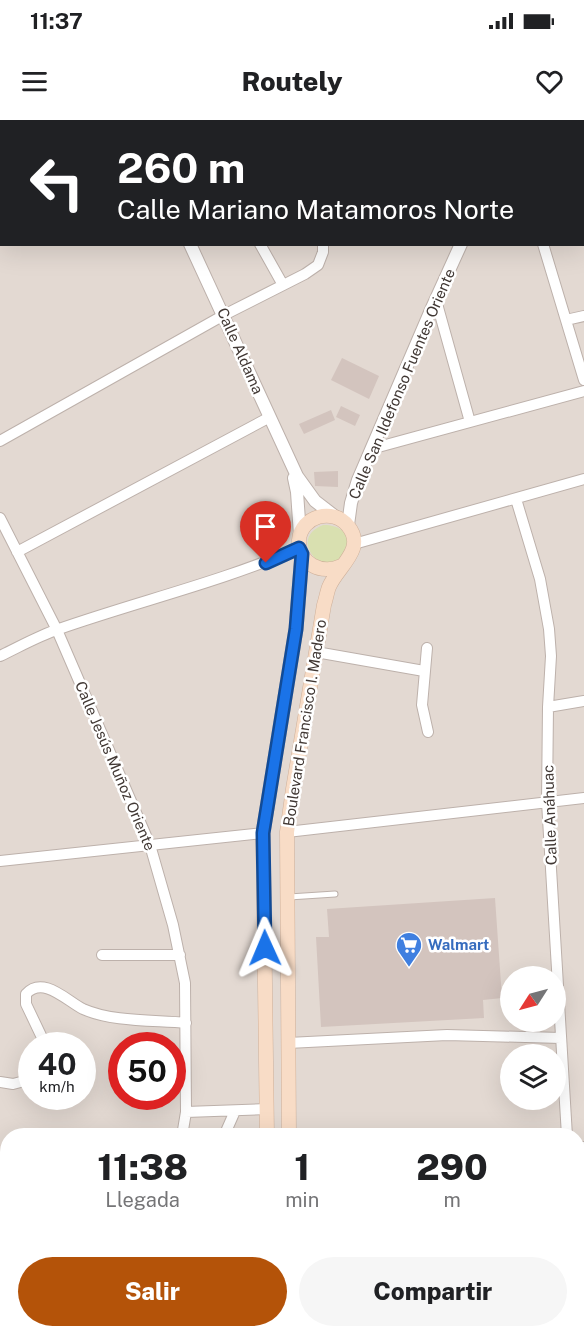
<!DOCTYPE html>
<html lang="es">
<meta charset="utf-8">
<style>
:root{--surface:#fff;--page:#f6f6f6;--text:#202124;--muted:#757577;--accent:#b45309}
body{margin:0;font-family:"Public Sans",sans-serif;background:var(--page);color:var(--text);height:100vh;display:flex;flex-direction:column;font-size:22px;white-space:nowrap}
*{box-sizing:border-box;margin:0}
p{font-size:20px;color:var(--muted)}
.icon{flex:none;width:33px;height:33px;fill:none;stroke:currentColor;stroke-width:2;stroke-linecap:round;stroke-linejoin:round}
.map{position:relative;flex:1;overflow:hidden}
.side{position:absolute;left:0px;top:1008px;width:585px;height:210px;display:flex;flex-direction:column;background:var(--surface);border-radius:24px 24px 0 0;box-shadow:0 6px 24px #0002}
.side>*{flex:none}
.banner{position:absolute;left:0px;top:0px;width:585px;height:126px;box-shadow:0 6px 24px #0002;background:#202124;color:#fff;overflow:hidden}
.needle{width:39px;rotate:234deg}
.buttons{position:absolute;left:500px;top:846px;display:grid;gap:12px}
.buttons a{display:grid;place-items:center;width:66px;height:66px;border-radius:50%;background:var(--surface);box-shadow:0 6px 24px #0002;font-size:30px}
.speed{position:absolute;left:18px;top:912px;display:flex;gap:12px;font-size:30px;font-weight:700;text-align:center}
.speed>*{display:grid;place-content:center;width:78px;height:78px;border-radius:50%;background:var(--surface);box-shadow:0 6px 24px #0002;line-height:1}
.speed small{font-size:15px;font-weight:400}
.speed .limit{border:9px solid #d22;background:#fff;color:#111}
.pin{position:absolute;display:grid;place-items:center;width:51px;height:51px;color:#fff;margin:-62px -26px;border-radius:50% 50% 50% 0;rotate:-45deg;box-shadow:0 0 6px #0007}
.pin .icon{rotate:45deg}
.me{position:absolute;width:66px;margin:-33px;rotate:359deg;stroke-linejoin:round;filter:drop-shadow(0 0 4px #0008)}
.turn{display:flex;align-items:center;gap:21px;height:126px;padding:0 18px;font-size:27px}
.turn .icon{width:78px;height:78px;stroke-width:2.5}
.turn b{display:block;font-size:42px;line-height:51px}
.eta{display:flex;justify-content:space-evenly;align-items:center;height:102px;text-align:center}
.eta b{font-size:36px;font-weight:800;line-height:42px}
.button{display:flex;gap:12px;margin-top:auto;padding:12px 18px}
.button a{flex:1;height:69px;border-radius:36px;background:var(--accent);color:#fff;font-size:24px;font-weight:800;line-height:69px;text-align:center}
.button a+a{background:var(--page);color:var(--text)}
.status{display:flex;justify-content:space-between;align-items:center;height:42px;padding:0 30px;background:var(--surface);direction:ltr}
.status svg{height:16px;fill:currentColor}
header{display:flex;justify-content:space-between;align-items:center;height:78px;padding:0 18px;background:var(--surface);font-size:27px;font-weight:800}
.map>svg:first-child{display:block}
.residential{fill:#e3d9d2;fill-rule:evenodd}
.green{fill:#d9e0b0}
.building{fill:#d3c4be}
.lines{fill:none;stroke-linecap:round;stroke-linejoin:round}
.service-casing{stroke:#bdb1ab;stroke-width:7}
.minor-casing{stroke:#bdb1ab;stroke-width:12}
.tertiary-casing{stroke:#bdb1ab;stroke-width:14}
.secondary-casing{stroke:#ceb09a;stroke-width:15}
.service{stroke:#fff;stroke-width:5}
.minor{stroke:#fff;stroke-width:10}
.tertiary{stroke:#fff;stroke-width:12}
.secondary{stroke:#f8dcc6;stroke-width:14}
.route-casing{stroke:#114b97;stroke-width:15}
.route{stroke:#1a73e8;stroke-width:10}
.labels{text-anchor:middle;stroke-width:5;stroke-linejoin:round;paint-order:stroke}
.street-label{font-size:15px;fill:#413834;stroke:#fff}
.shop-label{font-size:15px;font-weight:bold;fill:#366cbe;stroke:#fff;text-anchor:start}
</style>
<div class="status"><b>11:37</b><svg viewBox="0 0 49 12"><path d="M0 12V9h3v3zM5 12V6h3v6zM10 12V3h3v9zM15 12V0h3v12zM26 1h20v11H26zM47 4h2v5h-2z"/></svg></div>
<header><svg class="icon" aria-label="menu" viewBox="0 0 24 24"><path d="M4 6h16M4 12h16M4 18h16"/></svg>Routely<svg class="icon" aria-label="heart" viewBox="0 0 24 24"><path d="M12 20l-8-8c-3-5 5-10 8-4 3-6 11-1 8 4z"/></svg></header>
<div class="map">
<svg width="584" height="1218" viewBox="0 0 584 1218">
<rect width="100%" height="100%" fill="#f0e8e4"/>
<path class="residential" d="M 0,0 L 584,0 L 584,1218 L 0,1218 ZM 2,2 L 584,2 L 584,124 L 2,124 ZM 510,856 L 555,856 L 555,902 L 510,902 ZM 32,926 L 82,926 L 82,976 L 32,976 ZM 122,926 L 172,926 L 172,976 L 122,976 ZM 510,934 L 555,934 L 555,980 L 510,980 ZM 8,1016 L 578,1016 L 578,1210 L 8,1210 Z"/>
<path class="green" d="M 323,405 C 333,404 350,410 348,424 C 348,429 342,437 340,442 L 321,444 C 305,431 301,414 323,405 Z"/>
<path class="building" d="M 342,238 L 379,256 L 369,279 L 331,260 Z
M 341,286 L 360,295 L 355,306 L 336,297 Z
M 331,290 L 335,300 L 304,314 L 299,304 Z
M 338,351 L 338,367 L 315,366 L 314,352 Z
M 495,778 L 502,878 L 483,880 L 484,898 L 321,907 L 316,817 L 329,817 L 327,789 Z"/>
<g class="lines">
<g class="service-casing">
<path id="service" d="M 43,0 L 44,2
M 65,0 L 66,2
M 7,2 L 11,0
M 0,5 L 2,4
M 0,25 L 2,28
M 0,61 L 2,61
M 289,777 L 335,774"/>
</g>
<g class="minor-casing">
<path id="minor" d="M 251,0 L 252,2
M 380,2 L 380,0
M 584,9 L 584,8
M 260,124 L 283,165
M 543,124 L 584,260
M 436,180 L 470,302
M 566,200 L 584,196
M 0,321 L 224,195 L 305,154 L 318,145 L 323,132 L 323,124
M 371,329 L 584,271
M 516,379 L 540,459 L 549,509 L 551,536 L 548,587 L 547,682 L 567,1016
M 0,398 L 57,510 L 150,725 L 173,805 L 185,863 L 186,992 L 182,1016
M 354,424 L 584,359
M 17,432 L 270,297
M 427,528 L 422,585 L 428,612
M 316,532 L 424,551
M 0,536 C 19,527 38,516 59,509 C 139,481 221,462 299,428
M 548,587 L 584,581
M 287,712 L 584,678
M 0,741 L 263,713
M 102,835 L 180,835
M 288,923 L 447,915 L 561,918
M 46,926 L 26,884 L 26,874 C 43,855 67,881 83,889 C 112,902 154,900 186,903
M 0,962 L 13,964 L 32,959
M 186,992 L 267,989
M 224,1016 L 235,991
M 578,1032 L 584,1027
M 578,1043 L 584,1053
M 0,1095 L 8,1094
M 578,1202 L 584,1197
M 433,1210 L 437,1218
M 129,1218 L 132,1210
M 550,1218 L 566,1210"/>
</g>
<g class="tertiary-casing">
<path id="tertiary" d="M 477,0 L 477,2
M 126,2 L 128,0
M 0,83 L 2,82
M 190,124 L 297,356 L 315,381 L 337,398
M 294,358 L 297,372 L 300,415
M 348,405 L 351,383 L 358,360 L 431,190 L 461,124"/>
</g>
<g class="secondary-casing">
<path id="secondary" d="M 267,1016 L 263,713 L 296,509 L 302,434
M 289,1016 L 287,712 L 293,669 L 324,485 C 326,479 327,472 329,467 C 337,447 367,429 348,406 C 333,387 301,396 299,420 C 298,444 322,455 341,446
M 269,1210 L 270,1218
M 293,1210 L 293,1218"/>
</g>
<use href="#service" class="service"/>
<use href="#minor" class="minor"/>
<use href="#tertiary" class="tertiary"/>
<use href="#secondary" class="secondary"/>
</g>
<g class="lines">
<g class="route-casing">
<path id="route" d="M 265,828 L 263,713 L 296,509 L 302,434 L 299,428 L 266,443"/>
</g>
<use href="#route" class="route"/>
</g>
<defs>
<g id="supermarket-pin" transform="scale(1.35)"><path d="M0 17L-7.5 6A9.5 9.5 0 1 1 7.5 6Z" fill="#3f7fe0" stroke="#fff"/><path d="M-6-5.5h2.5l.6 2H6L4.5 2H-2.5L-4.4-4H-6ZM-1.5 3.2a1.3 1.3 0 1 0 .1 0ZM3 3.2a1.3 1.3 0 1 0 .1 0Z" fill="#fff"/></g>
</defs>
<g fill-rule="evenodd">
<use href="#supermarket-pin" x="409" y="825"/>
</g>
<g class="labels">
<g class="street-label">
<text transform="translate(240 231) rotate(66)" y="5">Calle Aldama</text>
<text transform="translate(402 264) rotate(-67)" y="5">Calle San Ildefonso Fuentes Oriente</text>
<text transform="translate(305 603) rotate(-81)" y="5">Boulevard Francisco I. Madero</text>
<text transform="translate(115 646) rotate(67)" y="5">Calle Jesús Muñoz Oriente</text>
<text transform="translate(550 695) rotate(-92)" y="5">Calle Anáhuac</text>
</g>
<g class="shop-label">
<text x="428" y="830">Walmart</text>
</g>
</g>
</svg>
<div class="buttons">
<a><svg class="needle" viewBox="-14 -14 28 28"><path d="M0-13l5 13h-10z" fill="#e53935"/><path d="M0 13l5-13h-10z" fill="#757577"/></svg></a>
<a><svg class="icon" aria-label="layers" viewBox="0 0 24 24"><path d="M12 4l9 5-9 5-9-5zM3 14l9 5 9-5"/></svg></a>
</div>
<div class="speed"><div>40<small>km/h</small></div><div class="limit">50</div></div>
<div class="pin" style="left:266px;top:443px;background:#d93025"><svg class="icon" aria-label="arrive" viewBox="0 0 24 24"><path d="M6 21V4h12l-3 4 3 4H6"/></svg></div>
<svg class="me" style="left:265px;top:828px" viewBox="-20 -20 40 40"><path d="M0-17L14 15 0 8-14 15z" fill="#1a73e8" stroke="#fff" stroke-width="4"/></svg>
<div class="banner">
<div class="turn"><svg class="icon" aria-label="left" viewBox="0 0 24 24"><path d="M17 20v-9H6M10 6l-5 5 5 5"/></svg><div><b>260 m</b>Calle Mariano Matamoros Norte</div></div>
</div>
<section class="side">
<div class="eta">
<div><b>11:38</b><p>Llegada</p></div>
<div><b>1</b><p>min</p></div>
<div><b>290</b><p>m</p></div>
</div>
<div class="button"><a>Salir</a><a>Compartir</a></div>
</section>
</div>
